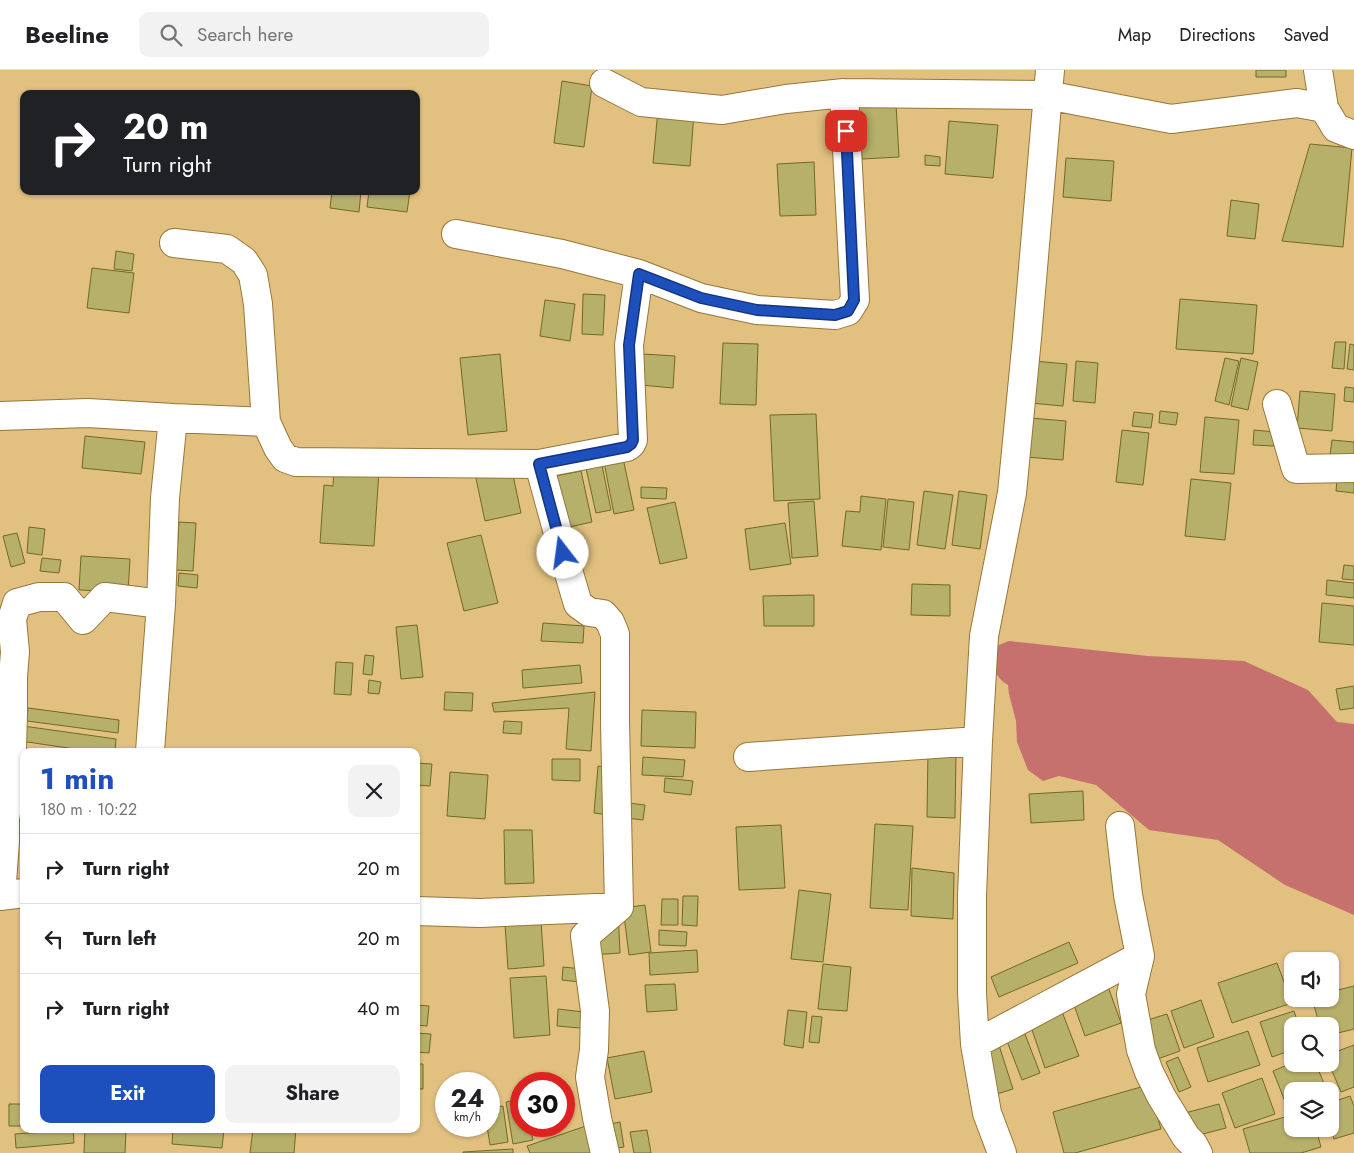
<!DOCTYPE html>
<meta charset="utf-8">
<style>
:root{--surface:#fff;--page:#f2f2f2;--text:#202124;--muted:#757577;--line:#e0e0e0;--accent:#1e50bd}
body{margin:0;font-family:Jost,sans-serif;background:var(--page);color:var(--text);height:100vh;display:flex;flex-direction:column;font-size:19px;white-space:nowrap}
*{box-sizing:border-box;margin:0}
p{font-size:16px;color:var(--muted)}
.icon{flex:none;width:28px;height:28px;fill:none;stroke:currentColor;stroke-width:2;stroke-linecap:round;stroke-linejoin:round}
.map{position:relative;flex:1;overflow:hidden}
.details{position:absolute;left:20px;top:678px;width:400px;height:385px;display:flex;flex-direction:column;background:var(--surface);border-radius:10px;box-shadow:0 1px 4px #0004}
.details>*{flex:none}
.guide{position:absolute;left:20px;top:20px;width:400px;height:105px;border-radius:10px;box-shadow:0 1px 4px #0004;background:#202124;color:#fff;overflow:hidden}
.controls{position:absolute;left:1284px;top:882px;display:grid;gap:10px}
.controls a{display:grid;place-items:center;width:55px;height:55px;border-radius:10px;background:var(--surface);box-shadow:0 1px 4px #0004;font-size:25px}
.speed{position:absolute;left:435px;top:1002px;display:flex;gap:10px;font-size:25px;font-weight:700;text-align:center}
.speed>*{display:grid;place-content:center;width:65px;height:65px;border-radius:50%;background:var(--surface);box-shadow:0 1px 4px #0004;line-height:1}
.speed small{font-size:12px;font-weight:400}
.speed .limit{border:8px solid #d22;background:#fff;color:#111}
.pin{position:absolute;display:grid;place-items:center;width:42px;height:42px;color:#fff;margin:-21px;border-radius:10px;box-shadow:0 2px 8px #0006}
.me{position:absolute;width:55px;margin:-28px;rotate:345deg;stroke-linejoin:round;filter:drop-shadow(0 0 4px #0008)}
.turn{display:flex;align-items:center;gap:18px;height:105px;padding:0 20px;font-size:22px}
.turn .icon{width:65px;height:65px;stroke-width:2.5}
.turn b{display:block;font-size:35px;line-height:42px}
.round{display:grid;place-items:center;flex:none;width:52px;height:52px;border-radius:10px;background:var(--page)}
.head{display:flex;align-items:center;justify-content:space-between;height:85px;padding:0 20px}
h1{font-size:30px;font-weight:700;line-height:38px;color:var(--accent)}
.button{display:flex;gap:10px;margin-top:auto;padding:10px 20px}
.button a{flex:1;height:58px;border-radius:10px;background:var(--accent);color:#fff;font-size:20px;font-weight:700;line-height:58px;text-align:center}
.button a+a{background:var(--page);color:var(--text)}
ul{padding:0;list-style:none}
li{display:flex;align-items:center;gap:15px;height:70px;padding:0 20px;border-top:1px solid var(--line)}
li div{flex:1}
li b{display:block;font-size:19px}
li em{font-style:normal}
header{display:flex;align-items:center;gap:30px;box-sizing:border-box;height:70px;padding:0 25px;background:var(--surface);border-bottom:1px solid var(--line)}
header strong{font-size:24px}
nav{display:flex;gap:28px;margin-inline-start:auto;font-size:18px}
.search{width:350px;height:45px;background:var(--page);display:flex;align-items:center;gap:12px;box-sizing:border-box;padding:0 18px;border-radius:10px;color:var(--muted);font-size:19px}
.map>svg:first-child{display:block}
.water{fill:#c7716e}
.building{fill:#b7b06b;stroke:#716924}
.lines{fill:none;stroke-linecap:round;stroke-linejoin:round}
.minor-casing{stroke:#967738;stroke-width:30}
.minor{stroke:#fff;stroke-width:28}
.route-casing{stroke:#14347b;stroke-width:12}
.route{stroke:#1e50bd;stroke-width:9}
</style>
<header>
<strong>Beeline</strong>
<div class="search"><svg class="icon" aria-label="search" viewBox="0 0 24 24"><circle cx="10" cy="10" r="6"/><path d="M15 15l6 6"/></svg>Search here</div>
<nav><a>Map</a><a>Directions</a><a>Saved</a></nav>
</header>
<div class="map">
<svg width="1354" height="1083" viewBox="0 0 1354 1083">
<rect width="100%" height="100%" fill="#e1c080"/>
<path class="water" d="M 1009,571 L 1148,586 L 1244,591 L 1308,620 L 1337,652 L 1354,654 L 1354,845 L 1285,815 L 1218,770 L 1149,760 L 1096,715 L 1059,706 L 1043,711 L 1028,700 L 1017,672 L 1016,651 L 1009,624 L 1008,615 C 993,606 993,595 991,578 Z"/>
<path class="building" d="M 1256,0 L 1286,0 L 1286,7 L 1256,7 Z
M 562,11 L 592,16 L 584,77 L 554,73 Z
M 896,34 L 899,87 L 862,89 L 859,36 Z
M 658,40 L 694,43 L 690,96 L 653,93 Z
M 949,51 L 998,55 L 993,108 L 945,104 Z
M 1310,74 L 1352,78 L 1343,177 L 1282,171 Z
M 925,85 L 940,87 L 940,96 L 925,95 Z
M 1066,88 L 1114,91 L 1111,131 L 1063,127 Z
M 814,92 L 816,145 L 780,146 L 777,94 Z
M 332,121 L 361,121 L 359,142 L 330,138 Z
M 369,121 L 410,121 L 407,142 L 367,137 Z
M 1231,130 L 1259,134 L 1255,169 L 1227,166 Z
M 116,181 L 134,184 L 132,201 L 114,199 Z
M 92,198 L 134,203 L 129,243 L 87,238 Z
M 583,224 L 605,225 L 603,265 L 582,264 Z
M 1180,229 L 1257,235 L 1253,284 L 1176,279 Z
M 545,230 L 575,234 L 570,271 L 540,266 Z
M 1335,272 L 1346,272 L 1344,299 L 1332,298 Z
M 723,273 L 758,274 L 756,335 L 720,334 Z
M 1350,274 L 1354,275 L 1354,300 L 1347,299 Z
M 500,284 L 507,361 L 468,365 L 460,288 Z
M 643,284 L 675,286 L 673,318 L 641,315 Z
M 1225,288 L 1239,291 L 1229,335 L 1215,331 Z
M 1241,288 L 1258,292 L 1248,340 L 1231,336 Z
M 1034,291 L 1067,294 L 1063,336 L 1030,333 Z
M 1076,291 L 1098,293 L 1095,333 L 1073,331 Z
M 1345,317 L 1354,318 L 1354,332 L 1344,331 Z
M 1300,321 L 1335,324 L 1332,361 L 1297,358 Z
M 1160,341 L 1178,343 L 1176,355 L 1159,353 Z
M 1134,342 L 1153,344 L 1151,358 L 1132,356 Z
M 816,344 L 820,429 L 774,431 L 770,345 Z
M 1205,347 L 1239,350 L 1234,404 L 1200,402 Z
M 1030,348 L 1066,351 L 1063,390 L 1026,387 Z
M 1122,360 L 1149,363 L 1143,415 L 1116,412 Z
M 1254,360 L 1275,362 L 1274,376 L 1253,375 Z
M 85,366 L 145,372 L 141,404 L 82,398 Z
M 1332,370 L 1354,372 L 1354,387 L 1330,385 Z
M 623,388 L 634,440 L 614,444 L 604,392 Z
M 510,391 L 521,443 L 485,451 L 474,399 Z
M 602,395 L 611,440 L 596,443 L 586,398 Z
M 334,398 L 379,401 L 374,476 L 320,473 L 324,415 L 333,416 Z
M 1338,400 L 1354,401 L 1354,423 L 1336,421 Z
M 581,401 L 592,452 L 556,460 L 545,408 Z
M 1191,409 L 1231,413 L 1225,470 L 1185,466 Z
M 641,417 L 667,418 L 666,429 L 641,428 Z
M 924,421 L 953,425 L 945,479 L 917,475 Z
M 959,421 L 987,425 L 980,479 L 952,475 Z
M 861,426 L 886,429 L 881,480 L 842,476 L 846,441 L 860,442 Z
M 888,429 L 914,432 L 909,480 L 883,477 Z
M 814,431 L 818,486 L 792,488 L 788,433 Z
M 675,432 L 687,488 L 660,494 L 647,438 Z
M 179,452 L 196,453 L 193,501 L 176,500 Z
M 785,453 L 791,494 L 750,500 L 745,459 Z
M 29,457 L 45,459 L 42,485 L 27,483 Z
M 17,463 L 25,493 L 11,497 L 3,466 Z
M 481,465 L 498,533 L 464,541 L 447,473 Z
M 81,486 L 130,489 L 128,522 L 79,520 Z
M 42,488 L 61,490 L 59,503 L 40,501 Z
M 1344,495 L 1354,496 L 1354,510 L 1342,509 Z
M 179,503 L 198,505 L 197,518 L 178,516 Z
M 1327,510 L 1354,513 L 1354,528 L 1326,525 Z
M 912,514 L 950,515 L 950,546 L 911,545 Z
M 814,525 L 814,556 L 764,556 L 763,526 Z
M 1322,533 L 1354,536 L 1354,575 L 1319,572 Z
M 543,553 L 584,556 L 583,573 L 541,571 Z
M 417,555 L 423,607 L 401,609 L 396,557 Z
M 365,585 L 374,586 L 372,605 L 363,604 Z
M 336,592 L 353,593 L 351,625 L 334,624 Z
M 580,595 L 582,613 L 523,618 L 522,600 Z
M 369,610 L 381,612 L 379,624 L 368,623 Z
M 1354,616 L 1354,638 L 1340,640 L 1336,619 Z
M 445,622 L 473,623 L 472,641 L 444,640 Z
M 595,622 L 591,681 L 566,679 L 569,638 L 494,642 L 492,633 Z
M 28,638 L 119,650 L 118,663 L 27,651 Z
M 642,640 L 696,642 L 695,678 L 641,676 Z
M 504,651 L 522,652 L 521,664 L 503,663 Z
M 23,656 L 116,669 L 115,681 L 88,681 L 21,671 Z
M 928,680 L 956,682 L 955,748 L 927,747 Z
M 643,687 L 685,690 L 683,707 L 642,705 Z
M 552,689 L 580,689 L 580,711 L 552,710 Z
M 416,693 L 432,694 L 430,716 L 416,715 Z
M 598,696 L 606,697 L 618,746 L 594,743 Z
M 450,702 L 488,705 L 485,749 L 447,746 Z
M 665,708 L 693,711 L 691,725 L 664,722 Z
M 1083,721 L 1084,750 L 1031,753 L 1029,724 Z
M 620,732 L 645,735 L 643,750 L 618,747 Z
M 875,754 L 913,756 L 908,840 L 870,838 Z
M 781,755 L 785,818 L 739,820 L 736,757 Z
M 504,760 L 532,760 L 534,813 L 505,814 Z
M 912,798 L 954,803 L 953,849 L 911,846 Z
M 799,820 L 831,824 L 823,892 L 791,889 Z
M 683,826 L 698,826 L 697,856 L 682,855 Z
M 662,829 L 678,829 L 678,855 L 661,855 Z
M 645,835 L 651,882 L 629,885 L 623,838 Z
M 540,837 L 544,896 L 508,899 L 504,839 Z
M 618,840 L 620,883 L 591,885 Z
M 659,860 L 687,862 L 686,876 L 659,875 Z
M 1069,872 L 1078,893 L 999,927 L 991,907 Z
M 697,880 L 698,902 L 650,905 L 649,883 Z
M 1277,893 L 1292,933 L 1232,953 L 1218,913 Z
M 823,894 L 851,897 L 847,941 L 818,939 Z
M 563,897 L 582,899 L 580,912 L 562,910 Z
M 546,906 L 550,965 L 514,968 L 510,908 Z
M 1105,908 L 1121,953 L 1085,966 L 1069,921 Z
M 675,914 L 677,940 L 647,942 L 645,915 Z
M 1354,916 L 1354,959 L 1330,965 L 1330,956 L 1320,956 L 1312,929 L 1330,929 L 1330,922 Z
M 1201,930 L 1214,967 L 1184,978 L 1171,941 Z
M 416,935 L 429,936 L 427,956 L 416,955 Z
M 558,939 L 593,943 L 591,959 L 557,956 Z
M 1061,939 L 1079,986 L 1045,998 L 1029,951 Z
M 788,940 L 807,942 L 803,978 L 784,975 Z
M 1294,941 L 1299,956 L 1292,956 L 1292,980 L 1272,987 L 1260,952 Z
M 1167,944 L 1180,981 L 1152,991 L 1138,953 Z
M 812,946 L 822,947 L 819,973 L 809,972 Z
M 1023,959 L 1040,1003 L 1022,1010 L 1005,966 Z
M 1248,961 L 1260,995 L 1208,1012 L 1197,978 Z
M 416,963 L 431,964 L 429,983 L 416,982 Z
M 998,972 L 1013,1019 L 987,1027 L 964,983 Z
M 1354,975 L 1354,1017 L 1341,1022 L 1329,994 L 1330,984 Z
M 644,981 L 652,1022 L 615,1029 L 607,988 Z
M 1178,987 L 1191,1017 L 1179,1022 L 1166,992 Z
M 1292,993 L 1316,994 L 1327,1021 L 1292,1021 L 1292,1038 L 1288,1039 L 1273,1001 Z
M 416,994 L 423,994 L 423,1019 L 416,1019 Z
M 1262,1008 L 1275,1044 L 1235,1058 L 1222,1023 Z
M 1148,1015 L 1161,1059 L 1075,1083 L 1064,1083 L 1053,1042 Z
M 1350,1026 L 1354,1036 L 1354,1063 L 1334,1069 L 1330,1058 L 1330,1033 Z
M 521,1029 L 521,1056 L 530,1056 L 533,1070 L 513,1074 L 506,1032 Z
M 9,1034 L 24,1034 L 24,1056 L 9,1056 Z
M 1219,1034 L 1226,1058 L 1191,1067 L 1185,1043 Z
M 503,1036 L 508,1072 L 490,1075 L 487,1056 L 489,1056 L 489,1038 Z
M 1292,1045 L 1292,1059 L 1316,1059 L 1321,1077 L 1301,1083 L 1250,1083 L 1243,1059 Z
M 620,1052 L 624,1077 L 610,1079 L 605,1055 Z
M 586,1056 L 595,1083 L 530,1083 L 527,1076 Z
M 85,1059 L 126,1059 L 125,1083 L 84,1083 Z
M 173,1059 L 224,1059 L 222,1078 L 172,1074 Z
M 253,1059 L 296,1059 L 294,1083 L 250,1083 Z
M 73,1060 L 74,1073 L 16,1078 L 15,1064 Z
M 647,1060 L 651,1083 L 634,1083 L 630,1062 Z
M 513,1079 L 513,1083 L 463,1083 L 463,1082 Z"/>
<g class="lines">
<g class="minor-casing">
<path id="minor" d="M 1050,0 L 1027,268 L 1012,423 L 984,566 L 978,671 L 972,826 L 972,923 L 975,974 L 1140,886 L 1128,825 L 1120,756
M 604,13 L 641,32 L 722,40 L 786,29 L 844,23
M 1324,38 L 1336,58 L 1354,65
M 456,164 L 562,184 L 639,204
M 174,173 L 227,179 L 244,191 L 253,205 L 258,234 L 266,352 L 278,378 L 285,388 L 296,392 L 539,394
M 1277,334 L 1296,399 L 1354,398
M 0,346 L 88,343 L 173,348 L 165,428 L 161,534
M 173,348 L 266,352
M 748,687 L 978,671
M 0,817 L 2,812 L 5,772 L 5,749 L 11,713 L 13,643 L 13,607 L 15,582 L 12,549 L 17,533 L 39,527 L 64,527 L 83,550 L 105,527 L 161,534 L 150,681
M 0,826 L 24,823
M 416,841 L 480,843 L 619,837
M 1140,886 L 1131,924 L 1141,980 L 1149,1002 L 1161,1026 L 1186,1067 L 1193,1074 L 1198,1083
M 975,974 L 987,1043 L 1002,1083
M 605,1083 L 597,1048 L 590,1007 L 594,980 L 595,941 L 585,866 L 619,837 L 615,652 L 615,564 L 610,552 L 603,544 L 589,542 L 578,534 L 568,500 L 539,394 L 627,377 L 631,374 L 633,370 L 629,275 L 639,204 L 701,228 L 757,240 L 835,245 L 848,241 L 855,230 L 844,23 L 1047,25 L 1171,49 L 1297,33 L 1324,38 L 1318,0"/>
</g>
<use href="#minor" class="minor"/>
</g>
<g class="lines">
<g class="route-casing">
<path id="route" d="M 563,483 L 539,394 L 627,377 L 631,374 L 633,370 L 629,275 L 639,204 L 701,228 L 757,240 L 835,245 L 848,241 L 854,230 L 846,61"/>
</g>
<use href="#route" class="route"/>
</g>
</svg>
<div class="controls">
<a><svg class="icon" aria-label="sound" viewBox="0 0 24 24"><path d="M4 9h4l5-4v14l-5-4H4zM17 9q2 3 0 6"/></svg></a>
<a><svg class="icon" aria-label="search" viewBox="0 0 24 24"><circle cx="10" cy="10" r="6"/><path d="M15 15l6 6"/></svg></a>
<a><svg class="icon" aria-label="layers" viewBox="0 0 24 24"><path d="M12 4l9 5-9 5-9-5zM3 14l9 5 9-5"/></svg></a>
</div>
<div class="speed"><div>24<small>km/h</small></div><div class="limit">30</div></div>
<div class="pin" style="left:846px;top:61px;background:#d93025"><svg class="icon" aria-label="arrive" viewBox="0 0 24 24"><path d="M6 21V4h12l-3 4 3 4H6"/></svg></div>
<svg class="me" style="left:563px;top:483px" viewBox="-20 -20 40 40"><circle r="19" fill="#fff"/><path d="M0-13L10 11 0 6-10 11z" fill="#1e50bd"/></svg>
<div class="guide">
<div class="turn"><svg class="icon" aria-label="right" viewBox="0 0 24 24"><path d="M7 20v-9h11M14 6l5 5-5 5"/></svg><div><b>20 m</b>Turn right</div></div>
</div>
<section class="details">
<div class="head"><div><h1>1 min</h1><p>180 m · 10:22</p></div><a class="round"><svg class="icon" aria-label="close" viewBox="0 0 24 24"><path d="M6 6l12 12M18 6L6 18"/></svg></a></div>
<ul>
<li><svg class="icon" aria-label="right" viewBox="0 0 24 24"><path d="M7 20v-9h11M14 6l5 5-5 5"/></svg><div><b>Turn right</b></div><em>20 m</em></li>
<li><svg class="icon" aria-label="left" viewBox="0 0 24 24"><path d="M17 20v-9H6M10 6l-5 5 5 5"/></svg><div><b>Turn left</b></div><em>20 m</em></li>
<li><svg class="icon" aria-label="right" viewBox="0 0 24 24"><path d="M7 20v-9h11M14 6l5 5-5 5"/></svg><div><b>Turn right</b></div><em>40 m</em></li>
</ul>
<div class="button"><a>Exit</a><a>Share</a></div>
</section>
</div>
